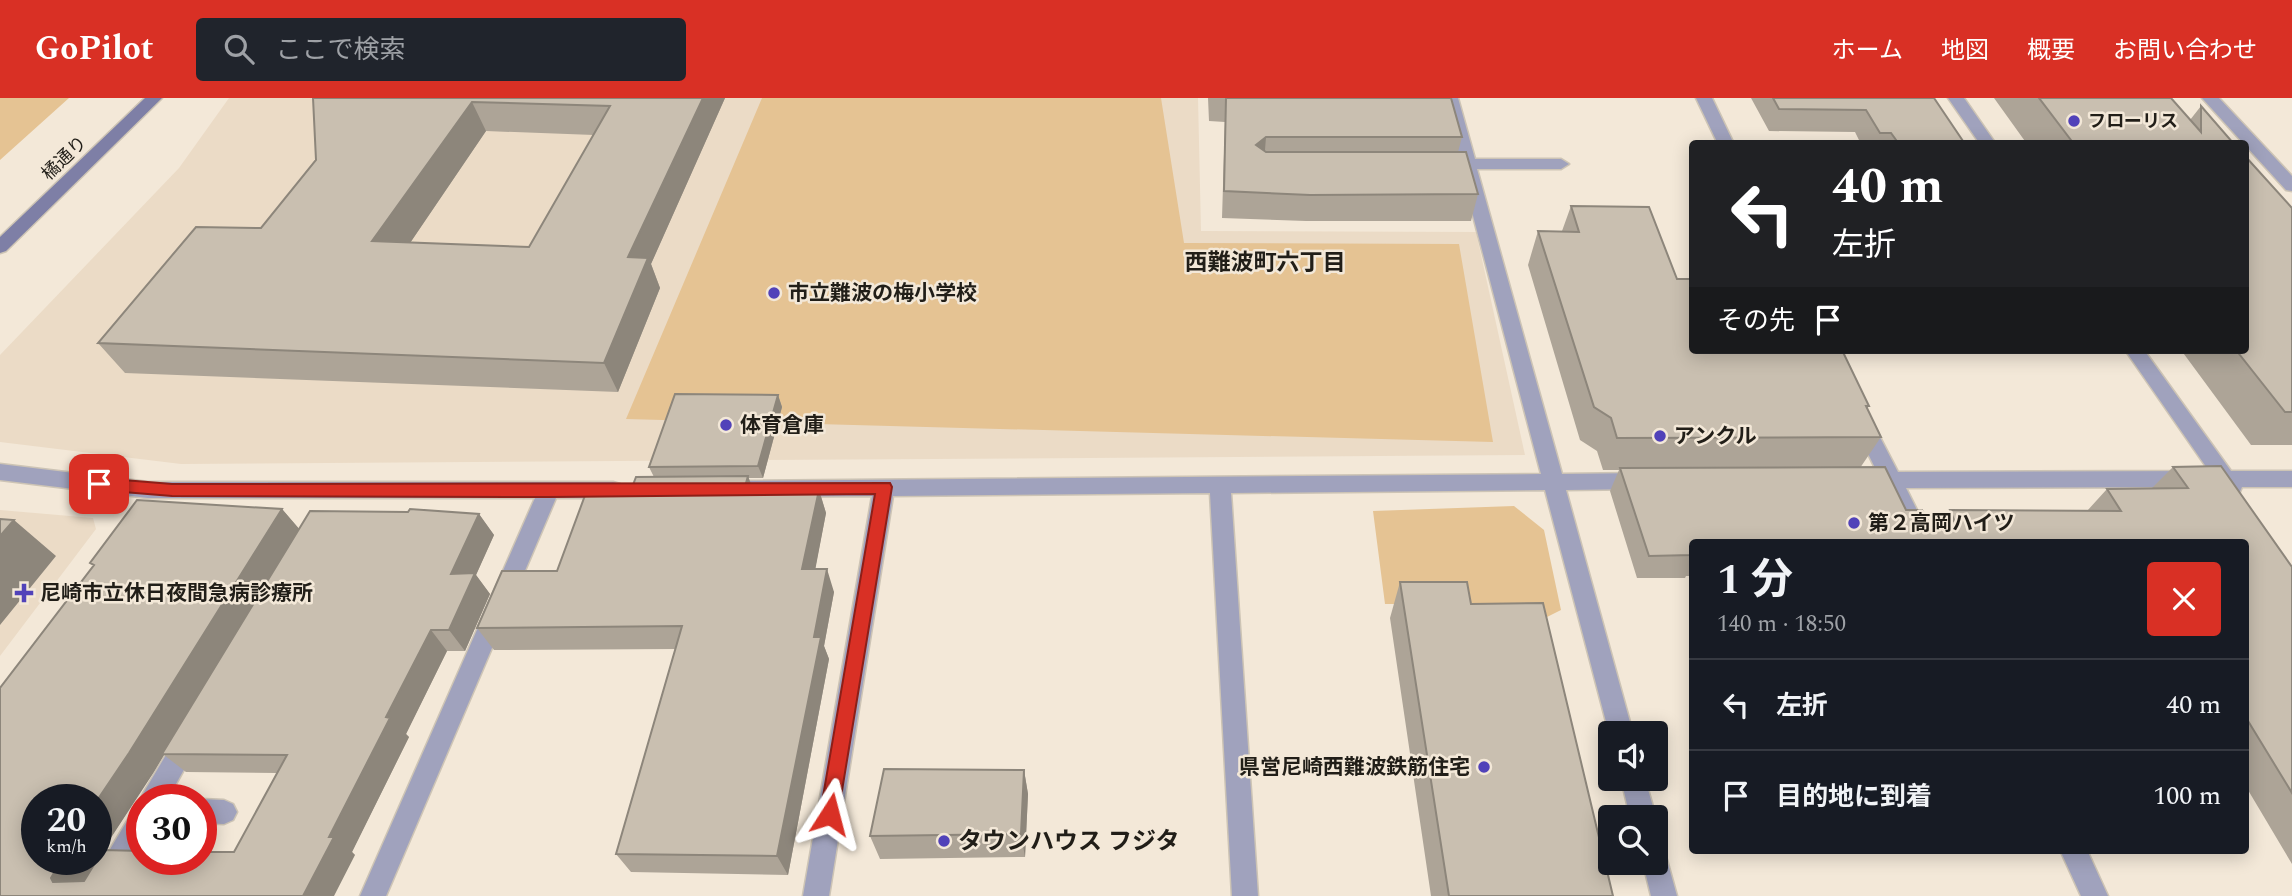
<!DOCTYPE html>
<html lang="ja">
<meta charset="utf-8">
<style>
:root{--surface:#171b24;--page:#20242c;--text:#f1f3f6;--muted:#9ea1a6;--line:#363941;--accent:#d93025}
body{margin:0;font-family:Spectral,"Noto Sans JP",serif;background:var(--page);color:var(--text);height:100vh;display:flex;flex-direction:column;font-size:26px;white-space:nowrap}
*{box-sizing:border-box;margin:0}
p{font-size:23px;color:var(--muted)}
.icon{flex:none;width:38px;height:38px;fill:none;stroke:currentColor;stroke-width:2;stroke-linecap:round;stroke-linejoin:round}
.map{position:relative;flex:1;overflow:hidden}
.side{position:absolute;left:1689px;top:441px;width:560px;height:315px;display:flex;flex-direction:column;background:var(--surface);border-radius:7px;box-shadow:0 4px 18px #0003}
.side>*{flex:none}
.banner{position:absolute;left:1689px;top:42px;width:560px;height:214px;border-radius:7px;box-shadow:0 4px 18px #0003;background:#202124;color:#fff;overflow:hidden}
.tools{position:absolute;left:1598px;top:623px;display:grid;gap:14px}
.tools a{display:grid;place-items:center;width:70px;height:70px;border-radius:7px;background:var(--surface);box-shadow:0 4px 18px #0003;font-size:35px}
.speed{position:absolute;left:21px;top:686px;display:flex;gap:14px;font-size:35px;font-weight:700;text-align:center}
.speed>*{display:grid;place-content:center;width:91px;height:91px;border-radius:50%;background:var(--surface);box-shadow:0 4px 18px #0003;line-height:1}
.speed small{font-size:18px;font-weight:400}
.speed .limit{border:10px solid #d22;background:#fff;color:#111}
.pin{position:absolute;display:grid;place-items:center;width:60px;height:60px;color:#fff;margin:-30px;border-radius:14px;box-shadow:0 4px 10px #0006}
.me{position:absolute;width:77px;margin:-38px;rotate:9deg;stroke-linejoin:round;filter:drop-shadow(0 0 5px #0008)}
.turn{display:flex;align-items:center;gap:24px;height:147px;padding:0 28px;font-size:32px}
.turn .icon{width:91px;height:91px;stroke-width:2.5}
.turn b{display:block;font-size:49px;line-height:60px}
.then{display:flex;align-items:center;height:66px;padding:0 28px;background:#0003;gap:14px;font-size:26px}
.round{display:grid;place-items:center;flex:none;width:74px;height:74px;border-radius:7px;background:var(--page)}
.overview{display:flex;align-items:center;justify-content:space-between;height:119px;padding:0 28px}
h1{font-size:42px;font-weight:700;line-height:52px}
ul{padding:0;list-style:none}
li{display:flex;align-items:center;gap:21px;height:91px;padding:0 28px;border-top:2px solid var(--line)}
li div{flex:1}
li b{display:block;font-size:26px}
li em{font-style:normal}
header{display:flex;align-items:center;gap:42px;box-sizing:border-box;height:98px;padding:0 35px;background:var(--accent);color:#fff}
header strong{font-size:33px}
nav{display:flex;gap:38px;margin-inline-start:auto;font-size:24px}
.search{width:490px;height:63px;background:var(--page);display:flex;align-items:center;gap:18px;box-sizing:border-box;padding:0 24px;border-radius:7px;color:var(--muted);font-size:26px}
.map>svg:first-child{display:block}
.built{fill:#ebdbc6}
.green{fill:#e5c393}
.lines{fill:none;stroke-linecap:round;stroke-linejoin:round}
.street-casing{stroke:#cdc4b5;stroke-width:3}
.secondary-casing{stroke:#cdc4b5;stroke-width:3}
.street{fill:#a0a2bd;fill-rule:evenodd}
.secondary{fill:#7e7fa6;fill-rule:evenodd}
.wall{fill:#ada497;fill-rule:evenodd}
.shaded-wall{fill:#8d867b}
.building{fill:#c9bfb0;stroke:#8d867b;stroke-width:2;fill-rule:evenodd}
.route{fill:#d93025;stroke:#8d1f18;stroke-width:2}
.poi-dot{fill:#5142b9;stroke:#f3e8d8;stroke-width:2.5}
.labels{text-anchor:middle;stroke-width:5;stroke-linejoin:round;paint-order:stroke}
.far-poi-label{font-size:18px;font-weight:bold;fill:#211e18;stroke:#f3e8d8;text-anchor:start}
.far-street-label{font-size:18px;fill:#211e18;stroke:#f3e8d8}
.poi-label{font-size:21px;font-weight:bold;fill:#211e18;stroke:#f3e8d8;text-anchor:start}
.neighbourhood-label{font-size:23px;font-weight:bold;fill:#211e18;stroke:#f3e8d8}
.near-poi-label{font-size:24px;font-weight:bold;fill:#211e18;stroke:#f3e8d8;text-anchor:start}
</style>
<header>
<strong>GoPilot</strong>
<div class="search"><svg class="icon" aria-label="search" viewBox="0 0 24 24"><circle cx="10" cy="10" r="6"/><path d="M15 15l6 6"/></svg>ここで検索</div>
<nav><a>ホーム</a><a>地図</a><a>概要</a><a>お問い合わせ</a></nav>
</header>
<div class="map">
<svg width="2292" height="798" viewBox="0 0 2292 798">
<rect width="100%" height="100%" fill="#f3e8d8"/>
<path class="built" d="M 229,0 L 1198,0 L 1201,133 L 1476,134 L 1525,357 L 181,366 L 0,344 L 0,257 L 179,70 Z
M 0,412 L 93,420 L 96,431 L 0,558 Z"/>
<path class="green" d="M 0,0 L 69,0 L 0,62 Z
M 762,0 L 1161,0 L 1184,145 L 1459,146 L 1493,344 L 626,321 Z
M 1514,408 L 1544,432 L 1561,512 L 1543,521 L 1455,506 L 1385,506 L 1373,413 Z"/>
<g class="lines">
<g class="street-casing">
<path id="street" d="M 1442,0 L 1458,0 L 1475,61 L 1561,61 L 1569,66 L 1561,71 L 1477,71 L 1562,376 L 1642,375 L 1649,377 L 1652,383 L 1649,389 L 1642,391 L 1566,392 L 1633,635 L 1610,635 L 1610,637 L 1609,635 L 1545,392 L 1231,395 L 1258,798 L 1232,798 L 1210,395 L 893,398 L 829,798 L 803,798 L 872,398 L 726,399 L 719,397 L 716,391 L 719,385 L 726,383 L 1541,376 Z
M 1696,0 L 1712,0 L 1734,46 L 1718,46 Z
M 1948,0 L 1964,0 L 1996,46 L 1980,46 Z
M 2202,0 L 2219,0 L 2292,78 L 2292,93 L 2286,92 Z
M 2125,252 L 2144,252 L 2231,373 L 2292,373 L 2292,389 L 2242,389 L 2239,396 C 2230,399 2226,397 2220,389 L 1906,390 L 1933,444 L 1911,444 L 1885,390 L 1857,388 L 1854,382 L 1857,376 L 1877,374 L 1852,323 L 1855,318 L 1862,316 L 1869,318 L 1898,374 L 2209,373 Z
M 0,366 L 148,384 L 613,384 L 620,386 L 623,392 L 620,398 L 613,400 L 556,400 L 386,798 L 360,798 L 535,400 L 148,400 L 0,382 Z
M 188,632 L 197,635 L 200,643 L 167,702 L 142,702 L 142,705 L 140,702 L 144,694 L 179,635 Z
M 1621,681 L 1645,681 L 1656,719 L 1630,719 Z
M 201,701 L 224,702 L 233,706 L 237,714 L 233,722 L 224,726 L 201,725 Z
M 142,709 L 142,745 L 110,798 L 82,798 L 133,713 Z
M 1656,752 L 1665,755 L 1677,798 L 1651,798 L 1643,765 L 1656,765 Z
M 2060,752 L 2087,752 L 2108,798 L 2081,798 Z"/>
</g>
<g class="secondary-casing">
<path id="secondary" d="M 145,0 L 162,0 L 6,153 L 0,155 L 0,139 Z"/>
</g>
<use href="#street" class="street"/>
<use href="#secondary" class="secondary"/>
</g>
<path class="wall" d="M 313,0 L 725,0 L 651,166 L 660,190 L 618,294 L 125,275 L 98,245 L 261,130 L 316,62 ZM 486,33 L 594,37 L 529,149 L 410,145 Z
M 1208,0 L 1451,0 L 1462,39 L 1458,54 L 1478,96 L 1471,123 L 1306,123 L 1222,120 L 1225,24 L 1209,23 Z
M 1751,0 L 1934,0 L 1965,46 L 1861,46 L 1855,34 L 1769,33 Z
M 1994,0 L 2171,0 L 2190,22 L 2201,8 L 2234,46 L 2027,46 Z
M 1571,108 L 1677,181 L 1869,308 L 1867,311 L 1881,339 L 1860,370 L 1906,412 L 1929,424 L 1941,424 L 1950,412 L 2087,413 L 2107,391 L 2151,391 L 2173,369 L 2292,469 L 2292,766 L 2245,687 L 2245,444 L 1692,444 L 1692,478 L 1686,478 L 1685,480 L 1637,480 L 1610,393 L 1619,372 L 1603,372 L 1597,353 L 1580,342 L 1528,167 L 1538,133 L 1562,133 Z
M 2292,110 L 2292,347 L 2251,347 L 2181,252 L 2245,252 Z
M 778,297 L 782,309 L 763,380 L 748,380 L 753,392 L 819,392 L 826,415 L 815,471 L 834,494 L 824,548 L 829,561 L 788,777 L 631,774 L 616,756 L 675,551 L 494,552 L 477,530 L 557,473 L 631,392 L 654,379 L 649,369 Z
M 282,411 L 299,431 L 479,416 L 494,437 L 476,477 L 490,496 L 465,553 L 447,553 L 406,636 L 409,639 L 352,754 L 355,757 L 0,798 ZM 164,657 L 186,674 L 277,675 L 234,754 L 103,752 Z
M 1400,484 L 1471,506 L 1613,798 L 1431,798 L 1390,520 Z
M 1024,672 L 1028,696 L 1025,759 L 880,761 L 870,738 Z"/>
<path class="shaded-wall" d="M 703,0 L 725,0 L 651,166 L 660,190 L 618,294 L 604,265 L 628,159 Z
M 472,4 L 486,33 L 391,173 L 372,143 Z
M 1266,39 L 1264,65 L 1256,47 Z
M 778,297 L 782,309 L 763,380 L 758,368 Z
M 748,378 L 757,402 L 744,392 Z
M 819,392 L 826,415 L 811,494 L 802,471 Z
M 282,411 L 301,433 L 162,656 L 164,657 L 154,674 L 93,767 L 80,797 L 53,784 L 51,780 L 62,761 L 96,761 L 96,704 Z
M 479,416 L 494,437 L 476,477 L 490,496 L 465,553 L 449,532 L 451,476 Z
M 14,422 L 56,458 L 0,527 L 0,438 Z
M 827,471 L 834,494 L 824,548 L 829,561 L 788,777 L 777,758 L 814,539 Z
M 431,532 L 447,553 L 406,636 L 409,639 L 352,754 L 355,757 L 334,798 L 303,798 L 329,739 L 386,619 Z
M 1024,672 L 1028,696 L 1025,759 L 1021,736 Z"/>
<path class="building" d="M 313,0 L 703,0 L 628,159 L 648,160 L 604,265 L 98,245 L 196,129 L 261,130 L 316,62 ZM 472,4 L 610,8 L 529,149 L 372,143 Z
M 1226,0 L 1451,0 L 1462,39 L 1266,39 L 1256,47 L 1266,54 L 1466,54 L 1478,96 L 1310,97 L 1224,93 Z
M 1773,0 L 1934,0 L 1965,46 L 1899,46 L 1891,35 L 1880,35 L 1866,12 L 1779,11 Z
M 2039,0 L 2171,0 L 2201,34 L 2201,8 L 2234,46 L 2074,46 Z
M 2245,58 L 2292,110 L 2292,314 L 2285,314 L 2236,252 L 2245,252 Z
M 1571,108 L 1649,109 L 1677,181 L 1692,181 L 1692,252 L 1842,252 L 1869,308 L 1866,308 L 1881,339 L 1617,340 L 1611,320 L 1594,309 L 1538,133 L 1579,134 Z
M 675,296 L 778,297 L 758,368 L 649,369 Z
M 2221,368 L 2292,469 L 2292,695 L 2245,618 L 2245,444 L 1692,444 L 1692,457 L 1649,458 L 1620,370 L 1885,369 L 1906,412 L 1922,412 L 1929,424 L 1952,424 L 1954,422 L 1950,412 L 2121,413 L 2107,391 L 2188,390 L 2173,369 Z
M 748,378 L 744,392 L 819,392 L 802,471 L 827,471 L 814,539 L 821,539 L 777,758 L 616,756 L 682,528 L 477,530 L 502,473 L 557,473 L 587,392 L 631,392 L 636,379 Z
M 137,402 L 282,411 L 129,655 L 96,704 L 96,702 L 37,702 L 37,761 L 62,761 L 51,780 L 53,784 L 84,783 L 103,752 L 142,753 L 142,761 L 201,761 L 201,754 L 234,754 L 287,657 L 162,656 L 310,413 L 408,414 L 410,411 L 479,416 L 451,476 L 475,475 L 449,532 L 431,532 L 386,619 L 390,620 L 329,739 L 334,739 L 303,798 L 0,798 L 0,590 L 94,467 L 90,465 Z
M 0,421 L 14,422 L 0,438 Z
M 1400,484 L 1467,484 L 1471,506 L 1543,505 L 1613,798 L 1449,798 Z
M 884,671 L 1024,672 L 1021,736 L 870,738 Z"/>
<path class="route" d="M 99,380 L 172,386 L 890,385 L 892,389 L 837,723 L 830,725 L 823,723 L 820,716 L 875,396 L 549,399 L 172,398 L 99,392 L 91,386 Z"/>
<g class="poi-dot">
<circle cx="2074" cy="23" r="7"/>
<circle cx="774" cy="195" r="7"/>
<circle cx="726" cy="327" r="7"/>
<circle cx="1660" cy="338" r="7"/>
<circle cx="1854" cy="425" r="7"/>
<path d="M20.5 484.5h7v7h7v7h-7v7h-7v-7h-7v-7h7z"/>
<circle cx="1484" cy="669" r="7"/>
<circle cx="944" cy="743" r="7"/>
</g>
<g class="labels">
<g class="far-poi-label">
<text x="2088" y="29">フローリス</text>
</g>
<g class="far-street-label">
<text transform="translate(64 60) rotate(-44)" y="6">橘通り</text>
</g>
<g class="poi-label">
<text x="788" y="202">市立難波の梅小学校</text>
<text x="740" y="334">体育倉庫</text>
<text x="1674" y="345">アンクル</text>
<text x="1868" y="432">第２高岡ハイツ</text>
<text x="40" y="502">尼崎市立休日夜間急病診療所</text>
<text x="1470" y="676" text-anchor="end">県営尼崎西難波鉄筋住宅</text>
</g>
<g class="neighbourhood-label">
<text x="1265" y="172">西難波町六丁目</text>
</g>
<g class="near-poi-label">
<text x="958" y="751">タウンハウス フジタ</text>
</g>
</g>
</svg>
<div class="tools">
<a><svg class="icon" aria-label="sound" viewBox="0 0 24 24"><path d="M4 9h4l5-4v14l-5-4H4zM17 9q2 3 0 6"/></svg></a>
<a><svg class="icon" aria-label="search" viewBox="0 0 24 24"><circle cx="10" cy="10" r="6"/><path d="M15 15l6 6"/></svg></a>
</div>
<div class="speed"><div>20<small>km/h</small></div><div class="limit">30</div></div>
<div class="pin" style="left:99px;top:386px;background:#d93025"><svg class="icon" aria-label="arrive" viewBox="0 0 24 24"><path d="M6 21V4h12l-3 4 3 4H6"/></svg></div>
<svg class="me" style="left:830px;top:716px" viewBox="-20 -20 40 40"><path d="M0-17L14 15 0 8-14 15z" fill="#d93025" stroke="#fff" stroke-width="4"/></svg>
<div class="banner">
<div class="turn"><svg class="icon" aria-label="left" viewBox="0 0 24 24"><path d="M17 20v-9H6M10 6l-5 5 5 5"/></svg><div><b>40 m</b>左折</div></div>
<div class="then">その先<svg class="icon" aria-label="arrive" viewBox="0 0 24 24"><path d="M6 21V4h12l-3 4 3 4H6"/></svg></div>
</div>
<section class="side">
<div class="overview"><div><h1>1 分</h1><p>140 m · 18:50</p></div><a class="round" style="background:#d93025;color:#fff"><svg class="icon" aria-label="close" viewBox="0 0 24 24"><path d="M6 6l12 12M18 6L6 18"/></svg></a></div>
<ul>
<li><svg class="icon" aria-label="left" viewBox="0 0 24 24"><path d="M17 20v-9H6M10 6l-5 5 5 5"/></svg><div><b>左折</b></div><em>40 m</em></li>
<li><svg class="icon" aria-label="arrive" viewBox="0 0 24 24"><path d="M6 21V4h12l-3 4 3 4H6"/></svg><div><b>目的地に到着</b></div><em>100 m</em></li>
</ul>
</section>
</div>
